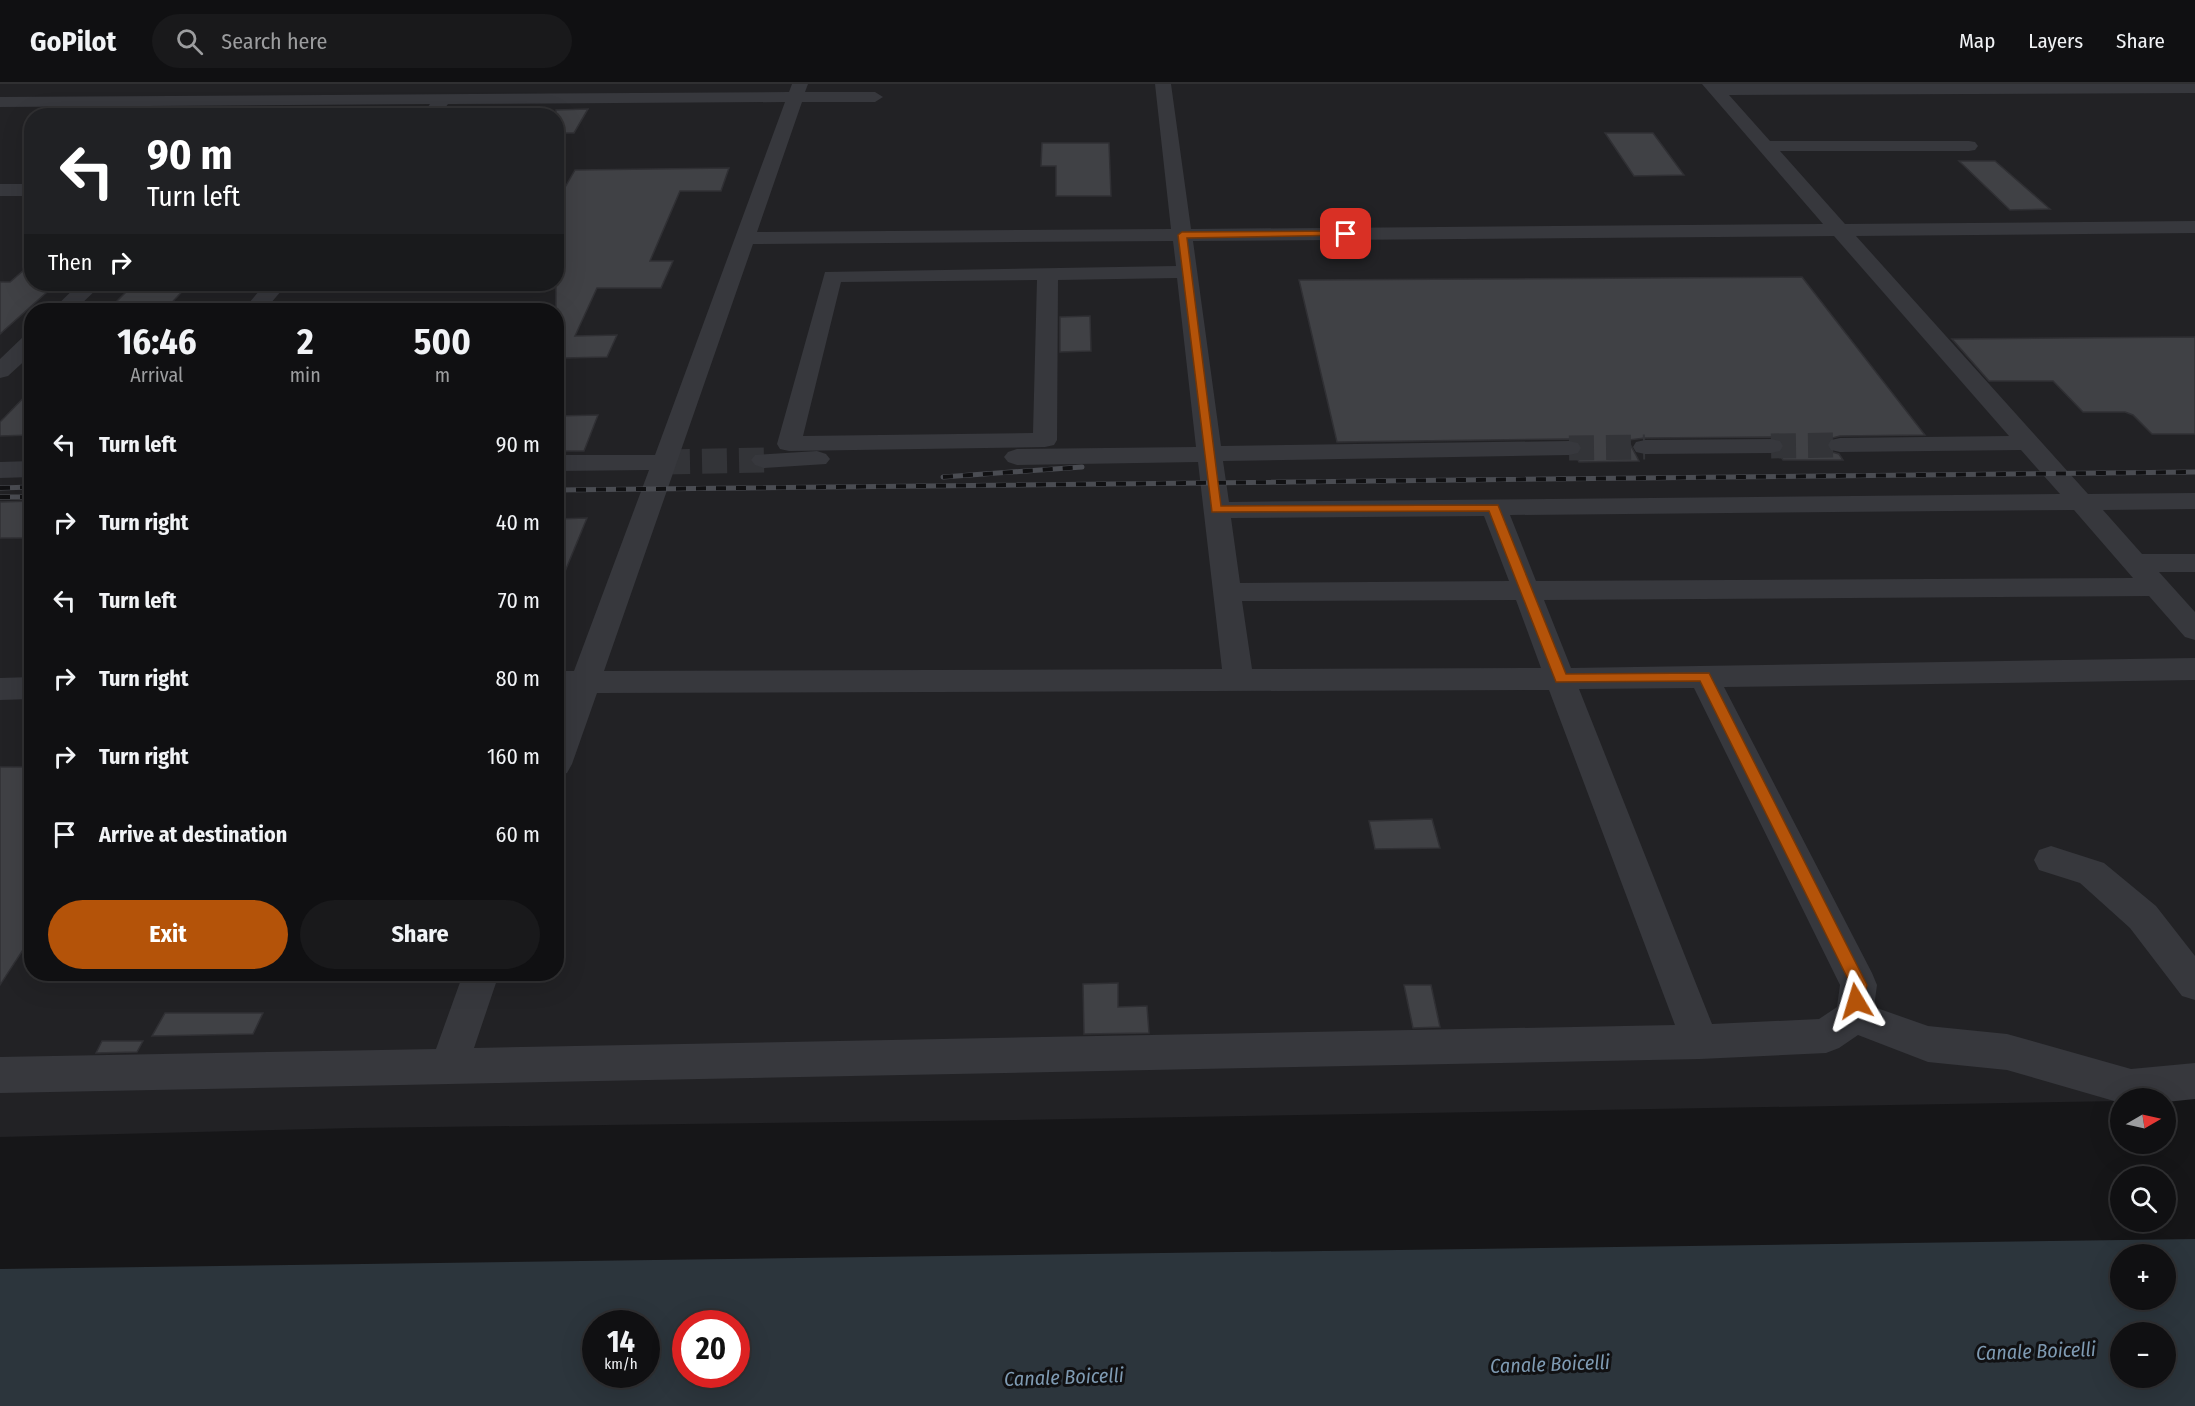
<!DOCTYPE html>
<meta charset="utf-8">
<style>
:root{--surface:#101012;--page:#19191b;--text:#f1f3f6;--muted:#9c9d9f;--line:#303032;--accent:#b45309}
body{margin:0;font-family:"Fira Sans Condensed",sans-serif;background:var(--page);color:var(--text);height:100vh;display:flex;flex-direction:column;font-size:22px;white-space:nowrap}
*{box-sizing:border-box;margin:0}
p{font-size:20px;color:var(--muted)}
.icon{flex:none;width:33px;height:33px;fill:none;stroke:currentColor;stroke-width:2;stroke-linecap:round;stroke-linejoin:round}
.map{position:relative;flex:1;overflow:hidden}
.sheet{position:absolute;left:24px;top:219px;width:540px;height:678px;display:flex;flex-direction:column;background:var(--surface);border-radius:24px;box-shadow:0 6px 24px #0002,0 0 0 2px var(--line)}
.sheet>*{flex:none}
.hud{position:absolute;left:24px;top:24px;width:540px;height:183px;border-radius:24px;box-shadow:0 6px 24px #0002,0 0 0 2px var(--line);background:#202124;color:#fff;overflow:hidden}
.needle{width:39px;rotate:81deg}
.controls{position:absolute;left:2110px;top:1004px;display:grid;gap:12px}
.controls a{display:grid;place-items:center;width:66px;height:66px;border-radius:50%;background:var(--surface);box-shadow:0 6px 24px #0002,0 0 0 2px var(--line);font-size:30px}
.speed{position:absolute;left:582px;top:1226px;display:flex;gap:12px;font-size:30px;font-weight:700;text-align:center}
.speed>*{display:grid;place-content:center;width:78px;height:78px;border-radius:50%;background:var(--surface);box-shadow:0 6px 24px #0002,0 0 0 2px var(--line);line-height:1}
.speed small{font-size:15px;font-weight:400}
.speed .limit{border:9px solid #d22;background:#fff;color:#111}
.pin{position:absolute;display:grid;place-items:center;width:51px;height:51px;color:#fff;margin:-26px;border-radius:12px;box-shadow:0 3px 9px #0006}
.me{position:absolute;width:66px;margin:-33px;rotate:353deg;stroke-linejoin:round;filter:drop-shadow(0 0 4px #0008)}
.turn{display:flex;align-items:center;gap:21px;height:126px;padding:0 24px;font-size:27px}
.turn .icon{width:78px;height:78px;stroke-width:2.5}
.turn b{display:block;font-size:42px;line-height:51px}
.then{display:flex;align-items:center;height:57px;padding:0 24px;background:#0003;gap:12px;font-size:22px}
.eta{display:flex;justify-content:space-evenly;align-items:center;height:102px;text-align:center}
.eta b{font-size:36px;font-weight:700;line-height:42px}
.action{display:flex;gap:12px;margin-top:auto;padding:12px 24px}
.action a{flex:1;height:69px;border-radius:36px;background:var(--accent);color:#fff;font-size:24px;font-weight:700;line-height:69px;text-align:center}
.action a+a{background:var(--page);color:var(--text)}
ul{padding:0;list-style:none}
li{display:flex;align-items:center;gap:18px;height:78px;padding:0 24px}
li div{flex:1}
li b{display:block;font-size:22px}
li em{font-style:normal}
header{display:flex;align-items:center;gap:36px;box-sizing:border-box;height:84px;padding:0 30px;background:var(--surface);border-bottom:2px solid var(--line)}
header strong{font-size:28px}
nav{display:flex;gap:33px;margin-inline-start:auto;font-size:21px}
.search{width:420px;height:54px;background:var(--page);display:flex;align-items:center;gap:15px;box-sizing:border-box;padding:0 21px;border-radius:33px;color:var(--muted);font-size:22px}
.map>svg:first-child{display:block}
.built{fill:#222225;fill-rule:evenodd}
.water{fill:#2c353c;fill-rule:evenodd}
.building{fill:#404145;stroke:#303034;stroke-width:1.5}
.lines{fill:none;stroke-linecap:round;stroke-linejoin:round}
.minor-tunnel{stroke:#333438;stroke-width:25;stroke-dasharray:25 12;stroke-linecap:butt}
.minor{fill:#37383d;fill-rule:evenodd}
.rail-casing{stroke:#4a4c52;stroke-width:5}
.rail{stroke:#111113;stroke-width:4;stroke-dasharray:10;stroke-linecap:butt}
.route{fill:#b45309;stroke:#753606;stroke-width:1.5}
.labels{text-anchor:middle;stroke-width:6;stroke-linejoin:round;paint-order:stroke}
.near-water-label{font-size:20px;font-style:italic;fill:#7f9bb3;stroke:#111113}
</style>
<header>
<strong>GoPilot</strong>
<div class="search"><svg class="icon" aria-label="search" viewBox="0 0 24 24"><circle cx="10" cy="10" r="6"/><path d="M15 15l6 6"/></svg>Search here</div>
<nav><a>Map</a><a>Layers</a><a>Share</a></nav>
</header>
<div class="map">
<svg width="2195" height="1322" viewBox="0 0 2195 1322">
<rect width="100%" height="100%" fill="#161618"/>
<path class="built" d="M 0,0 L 2195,0 L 2195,1015 L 2121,1014 L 2121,1017 L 1015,1036 L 354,1044 L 0,1053 ZM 32,32 L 556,32 L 556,200 L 32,200 ZM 32,226 L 556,226 L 556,890 L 32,890 Z"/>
<path class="water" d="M 2195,1155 L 2195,1322 L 0,1322 L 0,1185 ZM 2121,1170 L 2166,1170 L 2166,1215 L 2121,1215 ZM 596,1239 L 646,1239 L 646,1290 L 596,1290 ZM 686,1239 L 736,1239 L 736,1290 L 686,1290 ZM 2121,1248 L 2166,1248 L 2166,1293 L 2121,1293 Z"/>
<path class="building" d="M 588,25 L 574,49 L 556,49 L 556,26 Z
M 1605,49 L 1653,49 L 1684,91 L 1634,92 Z
M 1042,59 L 1109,59 L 1111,112 L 1056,112 L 1056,82 L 1041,82 Z
M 1959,77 L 1995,77 L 2050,125 L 2010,126 Z
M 729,84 L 721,107 L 680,107 L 650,177 L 673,177 L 661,204 L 597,204 L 575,252 L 617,251 L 607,273 L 565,274 L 556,293 L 556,119 L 575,86 Z
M 32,179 L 32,200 L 56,200 L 0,250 L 0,198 L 10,198 Z
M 1802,193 L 1925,351 L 1840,352 L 1828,355 L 1826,362 L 1829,367 L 1839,370 L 1843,376 L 1783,376 L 1779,370 L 1782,368 L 1785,361 L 1780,355 L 1771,353 L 1645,354 L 1628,356 L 1639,377 L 1579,378 L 1576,372 L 1580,370 L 1583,363 L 1578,357 L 1569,355 L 1337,358 L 1299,196 Z
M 134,200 L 189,200 L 165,226 L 108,226 Z
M 1090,232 L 1091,267 L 1060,268 L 1060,233 Z
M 2195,253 L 2195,350 L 2152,350 L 2133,331 L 2125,328 L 2083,328 L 2053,297 L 1989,297 L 1952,255 Z
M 32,305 L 32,351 L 0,352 L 0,338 Z
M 598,331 L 584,367 L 556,367 L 556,332 Z
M 32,417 L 32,454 L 0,454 L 0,418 Z
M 587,434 L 557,507 L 556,507 L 556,435 Z
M 0,683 L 32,683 L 32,852 L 0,901 Z
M 1432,735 L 1440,764 L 1375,765 L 1369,737 Z
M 1118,899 L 1118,923 L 1147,922 L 1149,949 L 1084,950 L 1083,900 Z
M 1404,901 L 1431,901 L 1440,943 L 1413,944 Z
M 165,929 L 263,929 L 253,950 L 152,952 Z
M 102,957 L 143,957 L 137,968 L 96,969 Z"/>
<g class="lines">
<path class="minor-tunnel" d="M 1771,362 L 1840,361
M 1569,364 L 1645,363
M 665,378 L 764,376"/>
<path class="minor" d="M 792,0 L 808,0 L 805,8 L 875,8 L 883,13 L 875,18 L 802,18 L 757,148 L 1171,145 L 1155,0 L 1171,0 L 1191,145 L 1823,140 L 1702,0 L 2195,0 L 2195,9 L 1729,11 L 1770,57 L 1969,57 L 1975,58 L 1978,62 L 1975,66 L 1969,67 L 1780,67 L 1845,140 L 2195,137 L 2195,149 L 1856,152 L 2088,410 L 2195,409 L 2195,425 L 2103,426 L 2142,470 L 2195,470 L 2195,488 L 2159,488 L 2195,528 L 2195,556 L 2185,553 L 2149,512 L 1544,516 L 1571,584 L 2195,574 L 2195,596 L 1724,603 L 1872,889 L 1877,901 L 1874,923 L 1928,942 L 2007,950 L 2131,985 L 2195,979 L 2195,1015 L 2166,1018 L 2166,1014 L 2121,1014 L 2121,1019 L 2007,986 L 1928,978 L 1858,951 L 1839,964 L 1826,969 L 1700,975 L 0,1009 L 0,973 L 436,965 L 463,890 L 499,890 L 474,964 L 1675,941 L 1549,606 L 597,609 L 572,680 L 567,689 L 556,692 L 556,636 L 566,609 L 556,609 L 556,587 L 574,587 L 649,386 L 556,387 L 556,371 L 655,371 L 785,18 L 448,20 L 439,32 L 421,32 L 430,20 L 0,23 L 0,13 L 789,8 ZM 1834,152 L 2009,352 L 1840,354 L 1831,356 L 1828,361 L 1831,366 L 1840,368 L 2021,366 L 2060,410 L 1229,418 L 1223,377 L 1569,371 L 1578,369 L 1581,364 L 1578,359 L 1569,357 L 1221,362 L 1193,157 ZM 1173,157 L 1176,182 L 825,188 L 777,360 L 780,365 L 789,367 L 1045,363 L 1054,361 L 1057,356 L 1058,196 L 1177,194 L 1196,363 L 1017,365 L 1008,368 L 1004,373 L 1008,378 L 1017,381 L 1198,378 L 1222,585 L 604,587 L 753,160 ZM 1037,196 L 1033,349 L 803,352 L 841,198 ZM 2074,426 L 2133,494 L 1536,497 L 1510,431 ZM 1484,432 L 1509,497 L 1240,499 L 1231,434 ZM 1516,516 L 1541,584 L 1252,585 L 1242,517 ZM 1694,604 L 1840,901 L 1837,923 L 1819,935 L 1712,940 L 1579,605 Z
M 0,100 L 32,100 L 32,112 L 0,112 Z
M 79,200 L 102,200 L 75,226 L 52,226 Z
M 265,200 L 287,200 L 265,226 L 243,226 Z
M 32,250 L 32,270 L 8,292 L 0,294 L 0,275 L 24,252 Z
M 1771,355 L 1780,357 L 1783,362 L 1780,367 L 1771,369 L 1645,370 L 1636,368 L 1633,363 L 1636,358 L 1645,356 Z
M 817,367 L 826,370 L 830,375 L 826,380 L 764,384 L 755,381 L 751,376 L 755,371 Z
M 32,377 L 32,393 L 0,394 L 0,378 Z
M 32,593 L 32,615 L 0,616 L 0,594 Z
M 2051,762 L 2104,779 L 2156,822 L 2195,872 L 2195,916 L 2182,912 L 2130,844 L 2080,799 L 2039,786 L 2034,776 L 2039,766 Z"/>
<g class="rail-casing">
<path id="rail" d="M 943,393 L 1082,383
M 0,404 L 32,403
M 556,406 L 2195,388
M 0,413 L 32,413"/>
</g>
<use href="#rail" class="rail"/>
</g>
<path class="route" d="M 1346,147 L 1349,148 L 1349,151 L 1187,154 L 1221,422 L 1498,421 L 1566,590 L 1709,589 L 1867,901 L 1862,922 L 1856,924 L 1851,922 L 1848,917 L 1851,901 L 1700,597 L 1556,598 L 1489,427 L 1212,428 L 1178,151 L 1182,148 Z"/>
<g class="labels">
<g class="near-water-label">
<text transform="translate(2036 1267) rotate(-2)" y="7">Canale Boicelli</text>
<text transform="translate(1550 1280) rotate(-2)" y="7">Canale Boicelli</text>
<text transform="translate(1064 1293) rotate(-2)" y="7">Canale Boicelli</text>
</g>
</g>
</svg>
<div class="controls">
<a><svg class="needle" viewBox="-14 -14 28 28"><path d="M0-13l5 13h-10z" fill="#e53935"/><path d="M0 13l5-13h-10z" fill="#9c9d9f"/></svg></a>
<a><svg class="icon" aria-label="search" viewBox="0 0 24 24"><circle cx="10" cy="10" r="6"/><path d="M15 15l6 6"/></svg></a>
<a>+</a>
<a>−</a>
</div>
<div class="speed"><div>14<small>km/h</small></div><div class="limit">20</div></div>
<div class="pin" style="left:1346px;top:150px;background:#d93025"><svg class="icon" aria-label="arrive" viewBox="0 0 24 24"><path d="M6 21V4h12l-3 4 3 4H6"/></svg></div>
<svg class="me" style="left:1856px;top:917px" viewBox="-20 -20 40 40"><path d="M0-17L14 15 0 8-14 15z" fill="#b45309" stroke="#fff" stroke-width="4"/></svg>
<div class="hud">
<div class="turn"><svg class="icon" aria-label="left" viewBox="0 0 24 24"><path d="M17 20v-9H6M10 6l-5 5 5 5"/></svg><div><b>90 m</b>Turn left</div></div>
<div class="then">Then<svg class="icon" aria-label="right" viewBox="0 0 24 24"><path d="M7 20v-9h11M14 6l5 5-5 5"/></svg></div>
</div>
<section class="sheet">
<div class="eta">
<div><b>16:46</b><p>Arrival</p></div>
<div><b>2</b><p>min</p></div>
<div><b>500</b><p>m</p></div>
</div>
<ul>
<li><svg class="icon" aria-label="left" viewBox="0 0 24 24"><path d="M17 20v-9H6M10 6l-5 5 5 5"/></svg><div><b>Turn left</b></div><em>90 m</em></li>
<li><svg class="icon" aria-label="right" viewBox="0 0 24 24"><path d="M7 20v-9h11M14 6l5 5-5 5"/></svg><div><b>Turn right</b></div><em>40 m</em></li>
<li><svg class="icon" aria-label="left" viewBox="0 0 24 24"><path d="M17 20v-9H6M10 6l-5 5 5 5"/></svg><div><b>Turn left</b></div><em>70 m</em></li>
<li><svg class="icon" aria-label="right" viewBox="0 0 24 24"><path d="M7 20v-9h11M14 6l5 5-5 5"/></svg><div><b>Turn right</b></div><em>80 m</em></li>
<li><svg class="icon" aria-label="right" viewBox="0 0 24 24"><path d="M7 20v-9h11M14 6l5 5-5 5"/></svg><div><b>Turn right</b></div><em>160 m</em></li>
<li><svg class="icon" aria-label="arrive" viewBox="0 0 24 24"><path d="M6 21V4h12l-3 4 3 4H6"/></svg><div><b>Arrive at destination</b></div><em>60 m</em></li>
</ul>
<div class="action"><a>Exit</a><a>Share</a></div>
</section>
</div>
